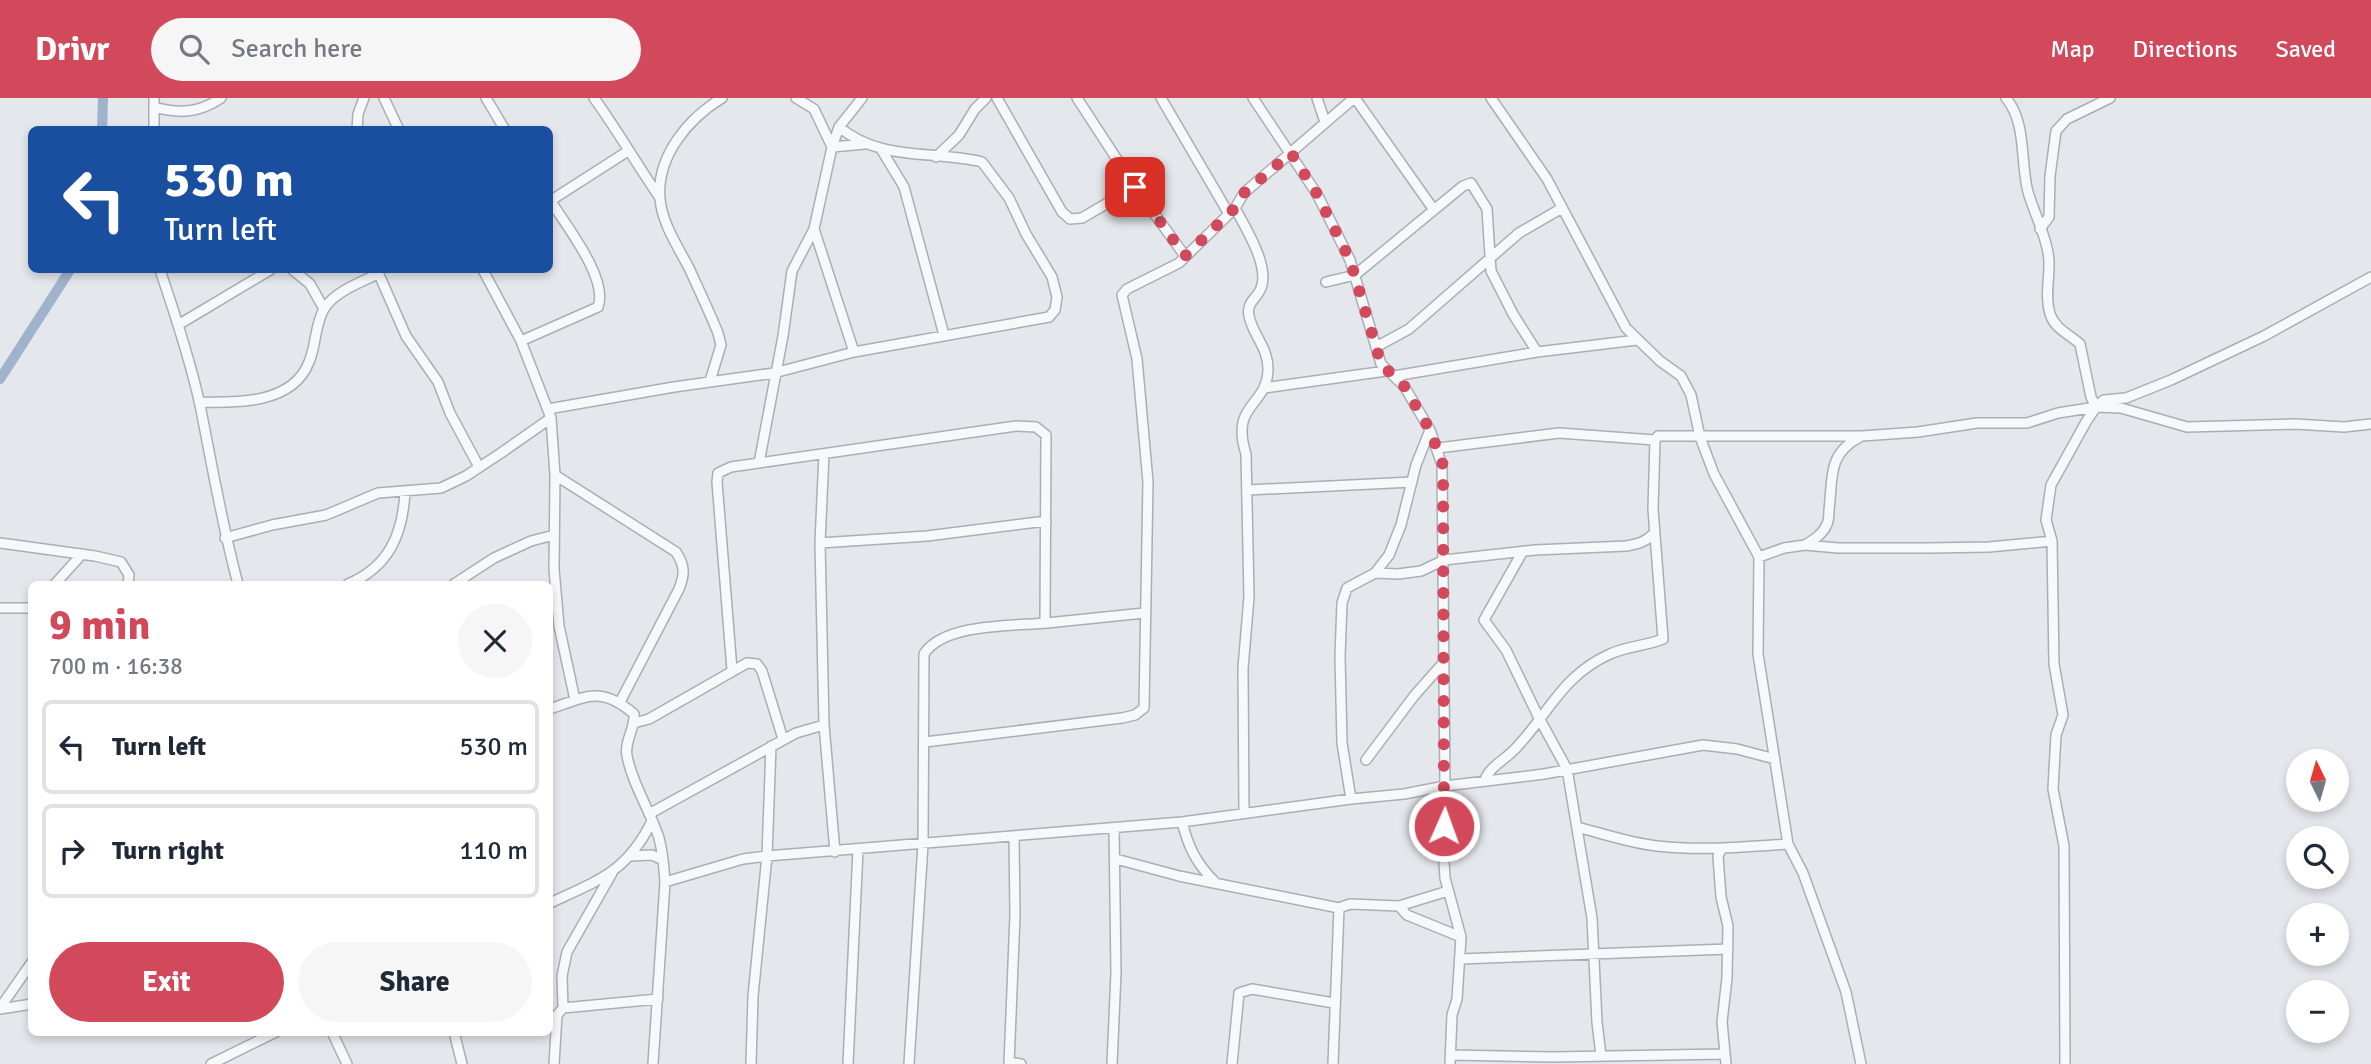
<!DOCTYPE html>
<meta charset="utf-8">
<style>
:root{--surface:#fff;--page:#f6f6f7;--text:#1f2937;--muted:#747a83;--line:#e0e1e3;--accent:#d1495b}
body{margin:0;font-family:Signika,sans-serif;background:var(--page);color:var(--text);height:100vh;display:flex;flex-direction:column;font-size:26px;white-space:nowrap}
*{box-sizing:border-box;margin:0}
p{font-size:23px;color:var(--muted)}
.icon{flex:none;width:38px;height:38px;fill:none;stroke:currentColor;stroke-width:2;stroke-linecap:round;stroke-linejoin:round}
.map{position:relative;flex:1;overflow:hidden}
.panel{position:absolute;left:28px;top:483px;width:525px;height:455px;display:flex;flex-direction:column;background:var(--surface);border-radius:10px;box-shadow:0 4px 10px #0003}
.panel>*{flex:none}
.top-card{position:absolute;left:28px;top:28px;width:525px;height:147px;border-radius:10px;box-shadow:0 4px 10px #0003;background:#1a4fa0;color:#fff;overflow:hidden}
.needle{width:46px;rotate:355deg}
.fabs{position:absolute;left:2286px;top:651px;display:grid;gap:14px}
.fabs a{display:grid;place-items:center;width:63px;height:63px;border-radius:50%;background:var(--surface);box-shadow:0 4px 10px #0003;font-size:35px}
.pin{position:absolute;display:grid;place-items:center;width:60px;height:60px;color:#fff;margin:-30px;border-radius:14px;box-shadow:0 4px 10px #0006}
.me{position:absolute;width:77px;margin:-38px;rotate:2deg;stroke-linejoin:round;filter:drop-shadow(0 0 5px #0008)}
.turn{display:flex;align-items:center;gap:24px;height:147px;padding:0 21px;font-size:32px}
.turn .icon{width:91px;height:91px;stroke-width:2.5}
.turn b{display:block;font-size:49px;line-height:60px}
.round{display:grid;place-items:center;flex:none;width:74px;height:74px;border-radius:37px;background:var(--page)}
.headline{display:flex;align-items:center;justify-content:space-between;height:119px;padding:0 21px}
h1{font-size:42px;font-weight:700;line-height:52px;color:var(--accent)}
.button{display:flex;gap:14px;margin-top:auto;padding:14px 21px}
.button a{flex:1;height:80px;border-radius:42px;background:var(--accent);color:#fff;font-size:28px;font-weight:700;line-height:80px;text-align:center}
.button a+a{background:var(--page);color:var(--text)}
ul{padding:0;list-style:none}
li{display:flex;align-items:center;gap:21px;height:94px;margin:0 14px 10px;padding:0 7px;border:4px solid var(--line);border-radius:10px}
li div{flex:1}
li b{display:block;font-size:26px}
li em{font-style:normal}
header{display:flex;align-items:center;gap:42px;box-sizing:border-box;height:98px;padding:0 35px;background:var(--accent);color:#fff}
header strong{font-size:33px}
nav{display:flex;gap:38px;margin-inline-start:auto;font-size:24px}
.search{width:490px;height:63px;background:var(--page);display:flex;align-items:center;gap:18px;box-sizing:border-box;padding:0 24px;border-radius:38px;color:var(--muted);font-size:26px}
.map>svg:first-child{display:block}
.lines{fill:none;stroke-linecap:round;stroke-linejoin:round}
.canal{stroke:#9fb4cc;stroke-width:10}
.minor-casing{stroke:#a9aeb7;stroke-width:12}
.minor{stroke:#f7f8fa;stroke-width:9}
.route{stroke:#d1495b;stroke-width:12;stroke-dasharray:0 21.6}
</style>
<header>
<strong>Drivr</strong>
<div class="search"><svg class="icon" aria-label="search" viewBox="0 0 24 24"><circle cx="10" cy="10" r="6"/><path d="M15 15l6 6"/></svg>Search here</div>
<nav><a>Map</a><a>Directions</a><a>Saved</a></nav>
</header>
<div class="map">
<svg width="2371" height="966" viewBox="0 0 2371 966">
<rect width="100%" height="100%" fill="#e4e7ec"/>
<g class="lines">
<path class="canal" d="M 102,32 L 103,0
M 0,281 L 70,172"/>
<g class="minor-casing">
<path id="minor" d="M 154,0 L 154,32
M 384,0 L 399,32
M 486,0 L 505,32
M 594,0 C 618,33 637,67 660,100
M 796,0 L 814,11 L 832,49
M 997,0 L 1062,114 L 1070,121 L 1082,120 L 1135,89
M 1077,0 L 1135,89 L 1185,158
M 1161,0 L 1229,116
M 1253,0 L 1317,96 L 1350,162 L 1381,266 L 1404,288 L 1430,332 L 1442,367 L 1445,688 L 1443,748 L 1445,780 L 1461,839 L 1457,901 L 1452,917 L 1450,966
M 1317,0 L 1325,24
M 1355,0 L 1434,112
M 1491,0 L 1547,81 L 1626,230 L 1660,263 L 1681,278 L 1691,297 L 1700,339 L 1714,376 L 1759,459 L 1758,556 L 1788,746 L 1803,775 L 1846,894 L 1861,966
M 2006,0 C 2027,25 2020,64 2028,94 C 2034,115 2050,146 2049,167 C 2049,184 2045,199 2050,216 C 2055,231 2069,236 2080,246 L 2091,299 L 2096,309
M 154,9 C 179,16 199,15 221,0
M 357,32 L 358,16 L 364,0
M 832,49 L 865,46
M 881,51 L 904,89 L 944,237
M 936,59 L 959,37 L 975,11 L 986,0
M 550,103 L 628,53
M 1235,110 C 1245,129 1270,168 1261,190 C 1257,201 1246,204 1249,218 C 1253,238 1269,250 1268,273 C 1266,309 1230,306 1246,356 L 1249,499 L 1243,570 L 1244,715
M 814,131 L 854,254
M 2040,131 L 2049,119 L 2050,78 L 2056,33 L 2067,21 L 2110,0
M 160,172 C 175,216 190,261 200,307 C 212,367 222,427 238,486
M 293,172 L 310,186 L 324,211
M 377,172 L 406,238 L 438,284 L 450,315 L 479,369
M 483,172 L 521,243 L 551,320 L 555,377 L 554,471 L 559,528 L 575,602
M 1326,184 L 1355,177 L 1463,88 L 1471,85 L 1487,111 L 1491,173 L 1513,216 L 1537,254
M 178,227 L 270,172
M 521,243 L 598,209 C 609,181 565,126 550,102
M 1376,249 L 1409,231 L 1519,135 L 1562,110
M 1394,278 L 1537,254 L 1637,242
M 710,283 L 721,247 L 718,235 C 709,213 699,192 689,170 C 678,149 662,125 660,101 C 656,58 689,20 722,0
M 1264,290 L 1386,273
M 199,304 C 237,305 293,306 309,264 C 316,248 315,226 324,211 C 334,194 361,184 378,176
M 548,311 L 674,289 L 774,275 L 854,254 L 1049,219 L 1055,212 L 1057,199 L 1052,179 L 1026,136 L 1009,100 L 982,64 C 933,52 881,64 839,29
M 1438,350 L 1559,335 L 1655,342
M 759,365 L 783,238 L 792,173 L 814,131 L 832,49 L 839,29 L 862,0
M 555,377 L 676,454 C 685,468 685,476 679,491 L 620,604
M 1247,392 L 1412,384
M 225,440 L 272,427 L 326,417 L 378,395 L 441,390 L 466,378 L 501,355 L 551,320
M 0,445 L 95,458 L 121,464 L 129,477 L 128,486
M 820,445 L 927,438 L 1046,423
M 1805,447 C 1813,442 1822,437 1826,428 C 1829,424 1829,417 1829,412 C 1833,380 1827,356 1860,339
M 1523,453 L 1484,522 L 1506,552 L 1539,620 L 1567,671 L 1592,820 L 1597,924 L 1601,958
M 1759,459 L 1784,450 L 1805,447 L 1838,450 L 1929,450 L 1989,449 L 2052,443
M 1375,475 L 1398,476 L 1421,473 L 1444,462 L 1535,452 L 1626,448 C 1638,446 1646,444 1654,435
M 55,486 L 82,456
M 348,486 C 389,469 403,436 405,393
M 454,486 L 494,460 L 531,443 L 554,437
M 0,510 L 32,510
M 732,572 L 717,384 L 718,375 L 731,369 L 1016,328 L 1036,329 L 1046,337 L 1045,525
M 550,611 C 587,598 601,588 634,616 C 635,632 624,643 627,658 C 633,688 650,712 659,740 C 663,755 664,769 665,784 L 653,966
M 634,625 L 649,621 L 747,565 L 757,566 L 762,573 L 783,641
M 824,627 L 820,445 L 824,356
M 925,644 L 1122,620 L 1135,617 L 1144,610 L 1148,384 L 1137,261 L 1122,197 L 1127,191 L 1179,165 L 1235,110 L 1244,95 L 1354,0
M 1366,662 L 1414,598 L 1444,564
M 1485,682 C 1489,669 1506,661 1515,651 C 1549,616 1561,578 1610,556 C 1627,548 1646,548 1663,541 L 1653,411 L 1655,342 L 1658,338 L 1862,338 L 1918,334 L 1977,325 L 2027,325 L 2058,315 L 2096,309 L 2121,310 L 2187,329 L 2295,326 L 2344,329 L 2371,326
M 1351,701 L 1342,645 L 1340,558 L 1342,505 L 1347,490 L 1375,475 L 1389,457 L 1401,427 L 1416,367 L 1430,332
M 649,716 L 796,635 L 824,627 L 835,754
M 1182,724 C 1188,748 1196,765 1214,783
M 1577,729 C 1604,736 1630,745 1657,748 C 1700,753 1745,749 1788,746
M 1722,750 L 1718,758 L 1721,799 L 1728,828 L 1727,880 L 1722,924 L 1726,966
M 631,758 L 652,757 L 663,762
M 1116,761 L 1179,778 L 1339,810
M 665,784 L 743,761 L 767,758 L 1182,724 L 1351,701 L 1404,696 L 1445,688 L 1544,676 L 1703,647 L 1737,651 L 1775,661
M 550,805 C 599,782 627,774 652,723
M 1399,808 L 1407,817 L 1461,839
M 1460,861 L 1728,851
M 0,910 L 32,864
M 563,910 L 562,878 L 567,854 L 612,775
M 0,911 L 32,906
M 332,934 L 347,966
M 454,934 L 462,966
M 1451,957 L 1553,959 L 1724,956
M 1009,964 L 1021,966
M 211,966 L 276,934
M 554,966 L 557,917 L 563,910 L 658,901
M 751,966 L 753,898 L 767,758 L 771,648
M 848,966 L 858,752
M 909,966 L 923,746 L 924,556 C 944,525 1014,528 1047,525 C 1079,522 1112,518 1144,515
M 1009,966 L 1015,817 L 1014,739
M 1112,966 L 1116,875 L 1114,730
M 1232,966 L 1239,895 L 1252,891 L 1334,905
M 1333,966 L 1339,810 L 1350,806 L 1399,808 L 1448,793
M 2065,966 L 2064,748 L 2053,691 L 2056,637 L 2063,617 L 2054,566 L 2052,443 L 2046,422 L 2051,387 L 2086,324 L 2096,309 L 2104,302 L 2126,300 L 2171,282 L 2264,238 L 2371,179"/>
</g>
<use href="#minor" class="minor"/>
</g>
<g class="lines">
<path class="route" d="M 1135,89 L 1185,158 L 1235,110 L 1244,95 L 1291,55 L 1317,96 L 1350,162 L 1381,266 L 1404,288 L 1430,332 L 1443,367 L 1444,728"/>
</g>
</svg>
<div class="fabs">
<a><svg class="needle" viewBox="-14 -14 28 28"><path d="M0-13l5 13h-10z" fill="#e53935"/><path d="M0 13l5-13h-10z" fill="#747a83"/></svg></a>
<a><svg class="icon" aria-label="search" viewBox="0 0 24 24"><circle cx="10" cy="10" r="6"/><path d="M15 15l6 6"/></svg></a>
<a>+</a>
<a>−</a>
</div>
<div class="pin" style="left:1135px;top:89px;background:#d93025"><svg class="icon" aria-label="arrive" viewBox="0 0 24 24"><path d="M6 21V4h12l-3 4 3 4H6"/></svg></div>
<svg class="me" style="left:1444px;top:728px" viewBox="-20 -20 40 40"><circle r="17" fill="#d1495b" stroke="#fff" stroke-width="3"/><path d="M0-11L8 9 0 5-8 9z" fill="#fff"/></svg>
<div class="top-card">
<div class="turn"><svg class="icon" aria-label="left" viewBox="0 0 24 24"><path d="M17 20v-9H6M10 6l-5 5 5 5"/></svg><div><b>530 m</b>Turn left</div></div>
</div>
<section class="panel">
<div class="headline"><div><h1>9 min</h1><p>700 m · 16:38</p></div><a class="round"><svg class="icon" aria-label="close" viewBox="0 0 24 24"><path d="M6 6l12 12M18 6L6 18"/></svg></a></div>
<ul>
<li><svg class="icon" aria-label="left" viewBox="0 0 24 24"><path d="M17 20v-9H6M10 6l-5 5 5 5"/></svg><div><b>Turn left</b></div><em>530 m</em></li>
<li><svg class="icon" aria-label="right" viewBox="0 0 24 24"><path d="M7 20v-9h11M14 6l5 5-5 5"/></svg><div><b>Turn right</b></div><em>110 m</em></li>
</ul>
<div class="button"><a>Exit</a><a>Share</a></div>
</section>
</div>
